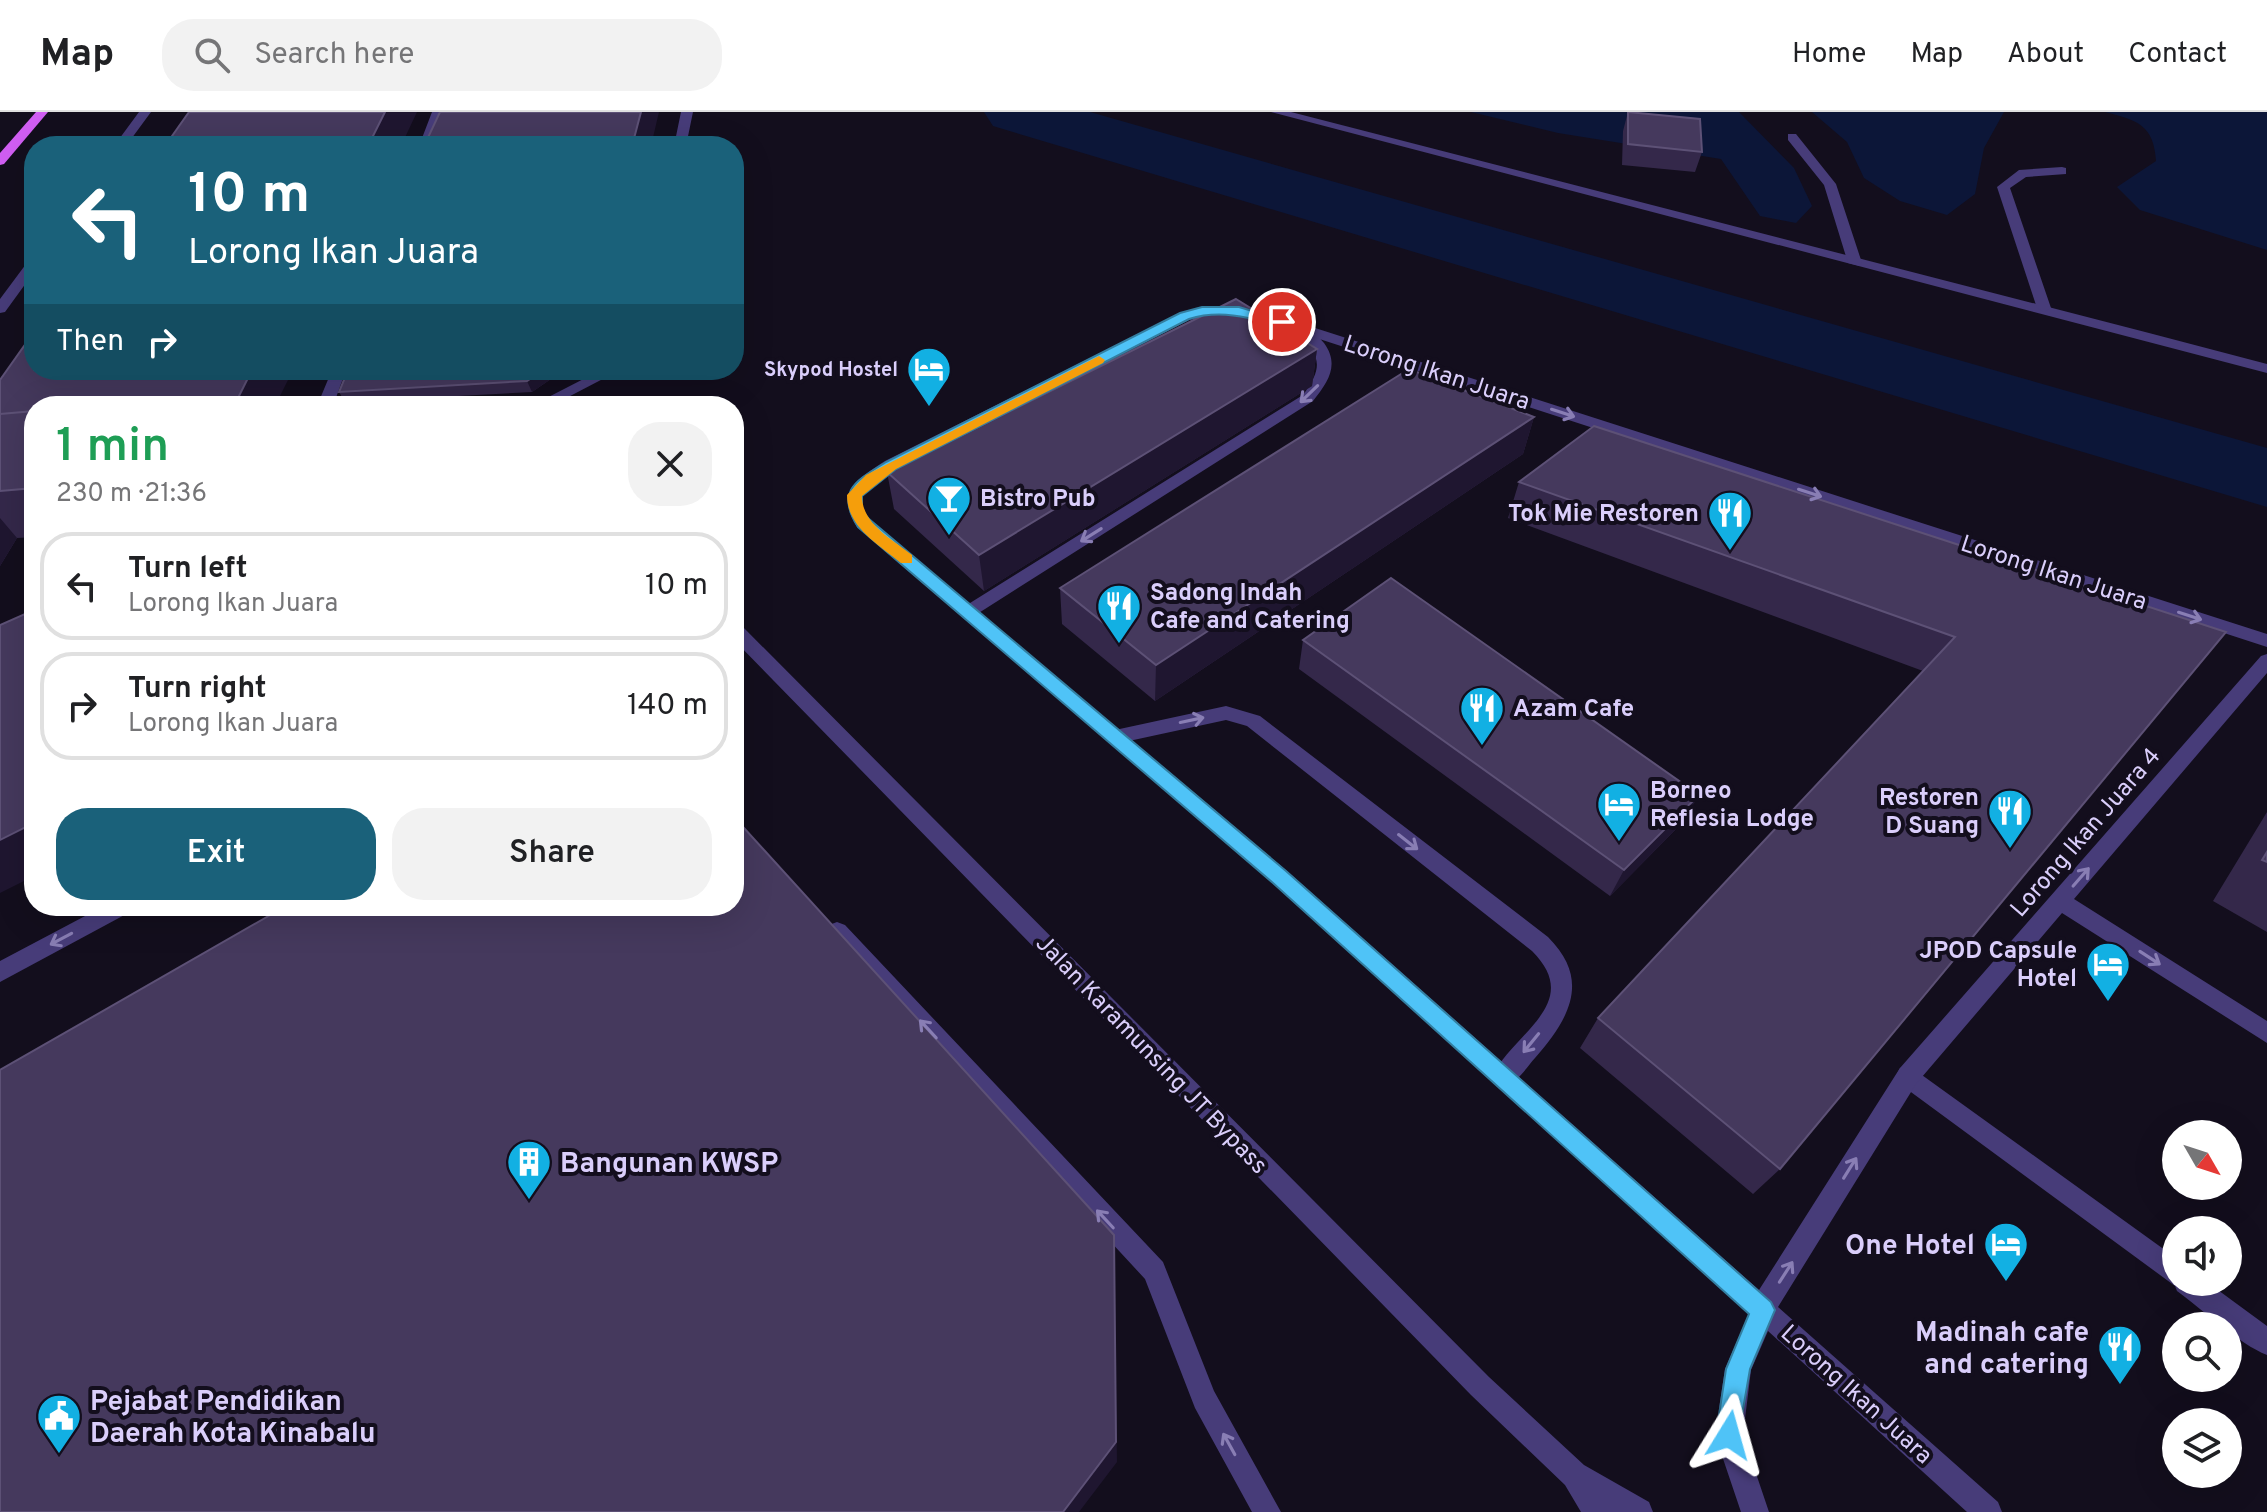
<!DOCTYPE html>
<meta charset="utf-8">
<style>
:root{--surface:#fff;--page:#f2f2f2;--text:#202124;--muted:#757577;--line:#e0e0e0;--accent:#1a617a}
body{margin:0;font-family:Overpass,sans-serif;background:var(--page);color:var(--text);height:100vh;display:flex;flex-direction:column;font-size:30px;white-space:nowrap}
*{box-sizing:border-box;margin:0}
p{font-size:26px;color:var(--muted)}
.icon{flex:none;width:44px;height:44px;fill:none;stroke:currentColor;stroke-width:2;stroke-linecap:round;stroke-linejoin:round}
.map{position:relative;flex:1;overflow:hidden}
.panel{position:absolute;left:24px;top:284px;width:720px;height:520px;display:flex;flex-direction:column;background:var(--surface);border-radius:32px;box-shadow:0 8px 32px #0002}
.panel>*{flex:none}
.guide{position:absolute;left:24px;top:24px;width:720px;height:244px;border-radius:32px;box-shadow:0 8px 32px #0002;background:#1a617a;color:#fff;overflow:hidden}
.needle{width:52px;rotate:129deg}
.buttons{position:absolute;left:2162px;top:1008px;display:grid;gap:16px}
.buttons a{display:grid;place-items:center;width:80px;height:80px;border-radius:50%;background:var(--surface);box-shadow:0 8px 32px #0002;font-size:40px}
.pin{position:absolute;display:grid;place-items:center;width:68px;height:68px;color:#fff;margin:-34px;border:4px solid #fff;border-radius:50%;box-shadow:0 2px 8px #0007}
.me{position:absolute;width:88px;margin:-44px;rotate:8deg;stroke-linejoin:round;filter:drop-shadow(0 0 6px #0008)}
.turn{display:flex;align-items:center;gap:28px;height:168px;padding:0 32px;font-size:36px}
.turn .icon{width:104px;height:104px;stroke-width:2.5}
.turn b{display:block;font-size:56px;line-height:68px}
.then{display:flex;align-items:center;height:76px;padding:0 32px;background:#0003;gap:16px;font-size:30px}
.round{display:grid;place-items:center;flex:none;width:84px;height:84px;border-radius:32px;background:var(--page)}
.overview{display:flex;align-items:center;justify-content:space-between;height:136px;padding:0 32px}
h1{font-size:48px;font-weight:600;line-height:60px;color:#1e9e55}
.cta{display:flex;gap:16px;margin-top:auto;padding:16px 32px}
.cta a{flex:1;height:92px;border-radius:32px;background:var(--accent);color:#fff;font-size:32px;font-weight:600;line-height:92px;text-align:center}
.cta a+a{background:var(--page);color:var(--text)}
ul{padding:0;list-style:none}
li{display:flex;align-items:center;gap:24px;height:108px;margin:0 16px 12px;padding:0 16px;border:4px solid var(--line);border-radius:32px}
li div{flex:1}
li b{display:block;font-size:30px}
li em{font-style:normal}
header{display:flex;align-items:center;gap:48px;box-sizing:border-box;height:112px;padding:0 40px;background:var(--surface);border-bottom:2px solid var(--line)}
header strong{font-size:38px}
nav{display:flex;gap:44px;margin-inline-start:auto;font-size:28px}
.search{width:560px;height:72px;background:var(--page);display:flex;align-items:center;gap:20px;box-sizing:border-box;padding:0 28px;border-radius:32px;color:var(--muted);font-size:30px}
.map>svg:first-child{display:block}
.water{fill:#0c1638}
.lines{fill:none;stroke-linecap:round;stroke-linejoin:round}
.river{fill:#0c1638;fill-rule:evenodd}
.service{fill:#473c79;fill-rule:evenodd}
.minor{fill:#473c79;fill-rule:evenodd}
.tertiary{fill:#473c79;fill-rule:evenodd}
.primary{fill:#d05ef2;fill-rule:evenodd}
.wall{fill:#34284a}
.shaded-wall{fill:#1f1630}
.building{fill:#45395d;stroke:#5d5176;stroke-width:2}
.oneway{stroke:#897eb4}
.route{fill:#4fc3f7;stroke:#337fa1;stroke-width:2}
.slow{fill:#f59e0b}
.labels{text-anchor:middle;stroke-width:8;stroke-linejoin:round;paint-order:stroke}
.far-poi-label{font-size:20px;font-weight:bold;fill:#dacefb;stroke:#130e1d;text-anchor:end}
.street-label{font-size:24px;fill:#dacefb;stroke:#130e1d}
.poi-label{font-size:24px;font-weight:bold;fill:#dacefb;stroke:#130e1d;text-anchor:start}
.near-poi-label{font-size:28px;font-weight:bold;fill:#dacefb;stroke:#130e1d;text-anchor:start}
</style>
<header>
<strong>Map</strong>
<div class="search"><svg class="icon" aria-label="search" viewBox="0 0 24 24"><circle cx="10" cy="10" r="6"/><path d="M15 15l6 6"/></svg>Search here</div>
<nav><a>Home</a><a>Map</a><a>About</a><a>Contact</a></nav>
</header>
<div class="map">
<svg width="2267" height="1400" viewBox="0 0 2267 1400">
<rect width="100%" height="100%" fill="#130e1d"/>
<path class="water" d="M 1471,0 L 1739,0 L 1794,56 L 1812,94 L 1796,111 L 1760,104 L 1721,47 L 1558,21 Z
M 1812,0 L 2004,0 L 1984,36 L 1975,82 L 1947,103 L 1900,89 L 1864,66 L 1847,30 Z
M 2105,0 L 2267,0 L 2267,138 L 2140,98 L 2117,75 L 2156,49 C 2154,13 2137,8 2105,0 Z"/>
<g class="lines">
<path class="river" d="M 984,0 L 1090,0 L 2267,336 L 2267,395 L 993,14 Z"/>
<path class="service" d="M 432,0 L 444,0 L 431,34 L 419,34 Z
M 1271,0 L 1291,0 L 2149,221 L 2267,252 L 2267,261 Z
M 1305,214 C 1313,217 1318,224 1324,231 C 1340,253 1328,270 1313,289 L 974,504 L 962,504 L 959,500 L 962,496 L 1303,283 C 1325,253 1319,245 1298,218 Z
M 332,258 L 346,258 L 333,294 L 317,294 Z
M 1226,594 L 1260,604 L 1548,825 C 1591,868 1570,906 1535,946 C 1526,956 1517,971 1504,976 L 1496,973 L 1492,965 C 1512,921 1585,892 1532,839 L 1247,614 L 1226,608 L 1115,632 L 1108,630 L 1105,625 L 1108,620 L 1115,618 Z
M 104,794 L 134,794 L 130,800 L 0,870 L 0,849 Z
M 837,810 L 845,813 L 1163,1150 L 1214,1279 L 1281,1400 L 1252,1400 L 1195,1296 L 1145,1167 L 829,825 L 826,819 L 829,813 Z
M 1908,953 L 2176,1146 L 2176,1170 L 2207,1170 L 2267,1214 L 2267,1243 C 2239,1232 2203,1198 2177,1179 L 2175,1174 L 1900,972 L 1896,964 L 1900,956 Z"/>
<path class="minor" d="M 681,0 L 693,0 L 686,34 L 674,34 Z
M 1788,22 L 1796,22 L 1836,72 L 1862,151 L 1860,154 L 1848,151 L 1824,73 L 1788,28 Z
M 2062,55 L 2066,56 L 2066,62 L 2026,65 L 2010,76 L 2051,196 L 2044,200 L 2037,196 L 1997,75 L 2019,58 Z
M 1220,194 L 1265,200 L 2267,522 L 2267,535 L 1258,207 L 1220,202 L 1189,208 L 897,357 L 877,370 L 863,384 L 863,398 L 869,407 L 1287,759 L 1759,1178 L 1900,956 L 2261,544 L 2267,542 L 2267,561 L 2074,787 L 2267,909 L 2267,931 L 2062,801 L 1916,972 L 1778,1195 L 1998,1390 L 2002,1400 L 1967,1400 L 1768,1219 L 1751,1258 L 1743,1323 L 1769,1400 L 1741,1400 L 1715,1323 L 1725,1257 L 1749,1202 L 1273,771 L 857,415 C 835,379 855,369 885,349 L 1180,201 Z
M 601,258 L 620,258 L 551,294 L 531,294 Z
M 734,511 L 740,512 L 1489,1265 L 1584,1353 L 1649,1390 L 1653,1400 L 1581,1400 L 1565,1373 L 1471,1283 L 734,528 Z"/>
<path class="tertiary" d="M 139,0 L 151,0 L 126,34 L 114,34 Z
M 34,147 L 34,160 L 5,200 L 0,201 L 0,187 L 29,148 Z"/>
<path class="primary" d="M 36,0 L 48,0 L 4,52 L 0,53 L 0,41 Z"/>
</g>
<path class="wall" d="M 1628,0 L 1702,40 L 1695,60 L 1622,53 L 1623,19 Z
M 1317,237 L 1312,274 L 984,479 L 894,397 L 887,360 Z
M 348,258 L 564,258 L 532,280 L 345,290 L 339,280 Z
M 0,268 L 34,294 L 34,425 L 17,426 L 0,454 Z
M 1534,305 L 1523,342 L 1155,589 L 1062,512 L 1060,476 Z
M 1519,370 L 2226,520 L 1780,1057 L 1753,1082 L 1580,936 L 1598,906 L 1923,559 L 1508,406 Z
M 1303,528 L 1683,710 L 1610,784 L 1299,557 Z
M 2267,700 L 2267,820 L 2213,789 Z"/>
<path class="shaded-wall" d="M 385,0 L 417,0 L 401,34 L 368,34 Z
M 641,0 L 659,0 L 651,34 L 632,34 Z
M 1317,237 L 1312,274 L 984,479 L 979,443 Z
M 252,258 L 293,258 L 275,294 L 234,294 Z
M 543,258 L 564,258 L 532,280 L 527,269 Z
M 1534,305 L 1523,342 L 1155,589 L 1156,553 Z
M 0,406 L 17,426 L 0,454 Z
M 1699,683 L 1683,710 L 1610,784 L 1624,758 Z
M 34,711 L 34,764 L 0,781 L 0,728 Z
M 1114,1123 L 1117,1350 L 1079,1400 L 1063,1400 Z"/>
<path class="building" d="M 189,0 L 385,0 L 368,34 L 165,34 Z
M 440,0 L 641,0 L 632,34 L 424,34 Z
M 1628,0 L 1700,7 L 1702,40 L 1628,32 Z
M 1236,187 L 1317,237 L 979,443 L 887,360 Z
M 34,220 L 34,258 L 252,258 L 234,294 L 230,294 L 226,288 L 122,294 L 34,294 L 34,299 L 0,302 L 0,268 Z
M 1409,257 L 1534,305 L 1156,553 L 1060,476 Z
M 348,258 L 543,258 L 527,269 L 339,280 Z
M 226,288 L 223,294 L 122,294 Z
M 34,299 L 34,376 L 0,379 L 0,302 Z
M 1594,314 L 2226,520 L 1780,1057 L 1598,906 L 1955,525 L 1519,370 Z
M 1391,466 L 1699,683 L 1624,758 L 1303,528 Z
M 34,498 L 34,711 L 0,728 L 0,513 Z
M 734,705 L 1114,1123 L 1116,1330 L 1063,1400 L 0,1400 L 0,958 L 286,794 L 734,794 Z
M 2267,740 L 2267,750 L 2262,748 Z"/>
<defs><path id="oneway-shaft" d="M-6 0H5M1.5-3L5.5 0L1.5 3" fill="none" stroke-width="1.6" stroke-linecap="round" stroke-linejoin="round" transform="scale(2)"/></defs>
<g class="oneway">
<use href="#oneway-shaft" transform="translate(1309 282) rotate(136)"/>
<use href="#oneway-shaft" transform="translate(1563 301) rotate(18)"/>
<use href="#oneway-shaft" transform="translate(1810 381) rotate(18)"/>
<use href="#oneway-shaft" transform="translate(1091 423) rotate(148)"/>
<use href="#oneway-shaft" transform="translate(2190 504) rotate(18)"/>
<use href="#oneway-shaft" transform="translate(1192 608) rotate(-12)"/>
<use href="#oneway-shaft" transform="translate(1408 730) rotate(38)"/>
<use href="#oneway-shaft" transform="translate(2081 765) rotate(-49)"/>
<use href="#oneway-shaft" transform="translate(61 827) rotate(152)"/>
<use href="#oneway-shaft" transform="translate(2150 846) rotate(33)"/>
<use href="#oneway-shaft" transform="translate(928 917) rotate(-133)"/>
<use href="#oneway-shaft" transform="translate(1531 931) rotate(129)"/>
<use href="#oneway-shaft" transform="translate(1850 1056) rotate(-58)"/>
<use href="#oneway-shaft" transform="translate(1105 1107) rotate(-133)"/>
<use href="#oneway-shaft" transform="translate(1786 1160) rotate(-57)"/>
<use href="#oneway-shaft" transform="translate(1229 1332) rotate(-119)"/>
</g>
<path class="route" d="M 1202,195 L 1239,195 L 1289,210 L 1282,214 C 1251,206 1221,197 1189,207 L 896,357 L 862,384 L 862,398 L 869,407 L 1286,759 L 1771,1190 L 1775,1198 L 1750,1257 L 1737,1332 L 1729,1335 L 1720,1332 L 1716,1323 L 1726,1257 L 1749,1202 L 1273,771 L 858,415 C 835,379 856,369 886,350 L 1180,201 Z"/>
<path class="slow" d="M 1099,244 L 1105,248 L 1103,251 L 896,357 L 862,384 C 862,412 892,427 912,443 L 912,451 L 901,451 C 878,432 847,415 847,383 L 866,363 Z"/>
<defs>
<g id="hotel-pin" transform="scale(2.3)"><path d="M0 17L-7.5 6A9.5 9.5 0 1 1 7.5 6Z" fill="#12b0e3" stroke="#130e1d"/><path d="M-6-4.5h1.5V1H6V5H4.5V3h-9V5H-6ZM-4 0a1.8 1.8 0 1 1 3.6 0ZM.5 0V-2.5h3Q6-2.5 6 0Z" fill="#fff"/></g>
<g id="bar-pin" transform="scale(2.3)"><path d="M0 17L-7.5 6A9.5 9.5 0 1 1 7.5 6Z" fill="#12b0e3" stroke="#130e1d"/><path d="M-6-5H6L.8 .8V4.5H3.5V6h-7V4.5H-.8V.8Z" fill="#fff"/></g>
<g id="restaurant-pin" transform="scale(2.3)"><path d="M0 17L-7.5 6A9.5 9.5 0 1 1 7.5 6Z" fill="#12b0e3" stroke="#130e1d"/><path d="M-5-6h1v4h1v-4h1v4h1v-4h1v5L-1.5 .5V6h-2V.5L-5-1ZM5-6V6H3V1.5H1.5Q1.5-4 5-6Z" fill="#fff"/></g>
<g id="building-pin" transform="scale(2.3)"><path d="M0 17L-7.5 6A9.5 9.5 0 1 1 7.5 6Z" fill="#12b0e3" stroke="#130e1d"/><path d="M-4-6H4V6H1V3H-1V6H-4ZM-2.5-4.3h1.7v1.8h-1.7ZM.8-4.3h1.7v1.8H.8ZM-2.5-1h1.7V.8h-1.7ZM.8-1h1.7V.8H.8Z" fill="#fff"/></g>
<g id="civic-pin" transform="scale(2.3)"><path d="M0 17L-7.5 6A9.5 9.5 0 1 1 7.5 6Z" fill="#12b0e3" stroke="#130e1d"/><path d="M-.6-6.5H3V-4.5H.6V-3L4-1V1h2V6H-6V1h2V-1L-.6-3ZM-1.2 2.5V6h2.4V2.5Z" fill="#fff"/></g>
</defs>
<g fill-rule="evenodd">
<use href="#hotel-pin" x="929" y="257"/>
<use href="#bar-pin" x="949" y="386"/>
<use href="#restaurant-pin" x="1730" y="401"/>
<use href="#restaurant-pin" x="1119" y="494"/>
<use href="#restaurant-pin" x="1482" y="596"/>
<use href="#hotel-pin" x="1619" y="692"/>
<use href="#restaurant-pin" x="2010" y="699"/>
<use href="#hotel-pin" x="2108" y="852"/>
<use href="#building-pin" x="529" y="1050"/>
<use href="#hotel-pin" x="2006" y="1132"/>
<use href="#restaurant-pin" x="2120" y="1235"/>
<use href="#civic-pin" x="59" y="1304"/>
</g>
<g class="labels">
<g class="far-poi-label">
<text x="898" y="264">Skypod Hostel</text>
</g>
<g class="street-label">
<text transform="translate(1437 260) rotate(18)" y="8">Lorong Ikan Juara</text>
<text transform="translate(2054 460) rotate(18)" y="8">Lorong Ikan Juara</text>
<text transform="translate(2085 720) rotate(-49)" y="8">Lorong Ikan Juara 4</text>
<text transform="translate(1152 942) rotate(46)" y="8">Jalan Karamunsing JT Bypass</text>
<text transform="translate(1857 1282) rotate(42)" y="8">Lorong Ikan Juara</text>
</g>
<g class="poi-label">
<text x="980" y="394">Bistro Pub</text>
<text x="1699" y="409" text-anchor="end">Tok Mie Restoren</text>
<text x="1150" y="488">Sadong Indah<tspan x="1150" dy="28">Cafe and Catering</tspan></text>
<text x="1513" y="604">Azam Cafe</text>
<text x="1650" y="686">Borneo<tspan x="1650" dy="28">Reflesia Lodge</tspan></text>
<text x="1979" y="693" text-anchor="end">Restoren<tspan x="1979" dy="28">D Suang</tspan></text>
<text x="2077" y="846" text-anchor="end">JPOD Capsule<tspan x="2077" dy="28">Hotel</tspan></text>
</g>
<g class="near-poi-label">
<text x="560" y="1060">Bangunan KWSP</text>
<text x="1975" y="1142" text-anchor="end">One Hotel</text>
<text x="2089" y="1229" text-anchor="end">Madinah cafe<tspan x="2089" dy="32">and catering</tspan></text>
<text x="90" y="1298">Pejabat Pendidikan<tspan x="90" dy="32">Daerah Kota Kinabalu</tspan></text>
</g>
</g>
</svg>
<div class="buttons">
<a><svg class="needle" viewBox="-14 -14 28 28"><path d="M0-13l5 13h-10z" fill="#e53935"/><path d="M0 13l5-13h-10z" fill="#757577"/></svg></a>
<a><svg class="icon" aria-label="sound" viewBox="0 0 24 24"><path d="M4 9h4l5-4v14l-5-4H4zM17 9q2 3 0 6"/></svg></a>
<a><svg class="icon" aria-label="search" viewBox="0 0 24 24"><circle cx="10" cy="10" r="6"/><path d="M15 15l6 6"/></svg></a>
<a><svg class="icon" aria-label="layers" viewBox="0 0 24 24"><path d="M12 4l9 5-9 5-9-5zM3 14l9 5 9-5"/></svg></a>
</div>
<div class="pin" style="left:1282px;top:210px;background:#d93025"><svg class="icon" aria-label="arrive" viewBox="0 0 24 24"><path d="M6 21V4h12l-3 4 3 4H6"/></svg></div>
<svg class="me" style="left:1729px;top:1323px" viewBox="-20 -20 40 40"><path d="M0-17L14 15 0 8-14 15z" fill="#4fc3f7" stroke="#fff" stroke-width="4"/></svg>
<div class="guide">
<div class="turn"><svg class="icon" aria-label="left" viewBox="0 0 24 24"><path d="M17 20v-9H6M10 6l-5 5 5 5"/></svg><div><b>10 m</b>Lorong Ikan Juara</div></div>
<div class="then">Then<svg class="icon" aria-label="right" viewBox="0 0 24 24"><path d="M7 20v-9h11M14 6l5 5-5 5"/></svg></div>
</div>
<section class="panel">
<div class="overview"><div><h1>1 min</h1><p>230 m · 21:36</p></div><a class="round"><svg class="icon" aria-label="close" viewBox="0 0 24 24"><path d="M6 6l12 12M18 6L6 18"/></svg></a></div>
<ul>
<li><svg class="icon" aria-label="left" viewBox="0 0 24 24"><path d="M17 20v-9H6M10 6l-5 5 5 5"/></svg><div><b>Turn left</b><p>Lorong Ikan Juara</p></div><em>10 m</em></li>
<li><svg class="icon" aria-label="right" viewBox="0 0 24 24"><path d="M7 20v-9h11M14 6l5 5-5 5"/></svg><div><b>Turn right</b><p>Lorong Ikan Juara</p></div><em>140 m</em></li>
</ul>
<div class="cta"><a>Exit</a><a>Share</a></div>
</section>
</div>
